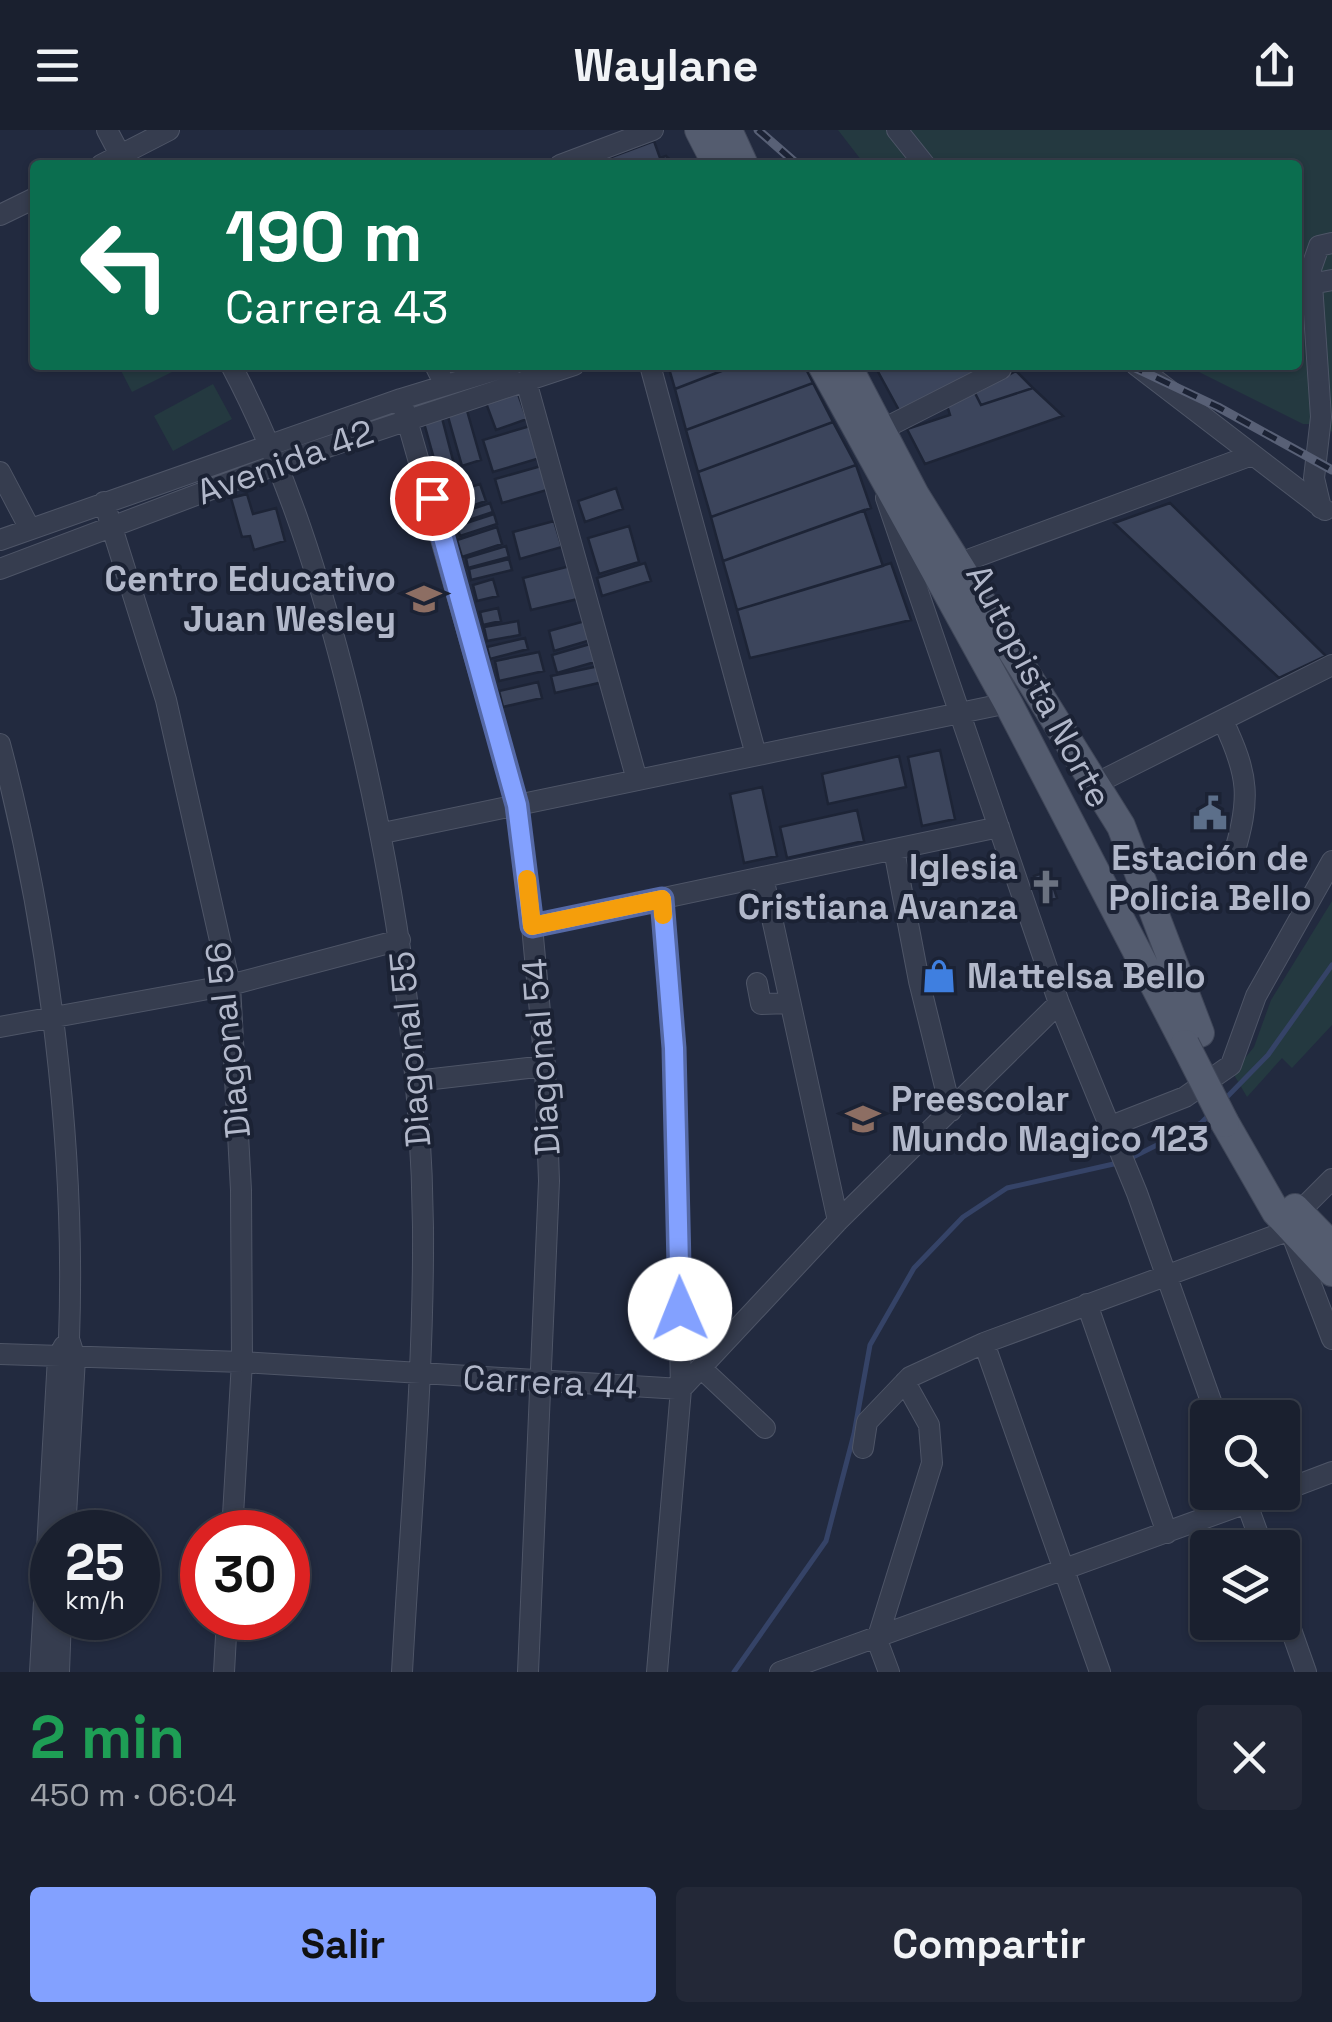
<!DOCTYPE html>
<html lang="es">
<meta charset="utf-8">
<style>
:root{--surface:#1a202f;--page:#232837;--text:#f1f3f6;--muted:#9fa3aa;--line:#383e4b;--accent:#83a1ff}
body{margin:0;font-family:"Space Grotesk",sans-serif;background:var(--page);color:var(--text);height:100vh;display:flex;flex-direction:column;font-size:38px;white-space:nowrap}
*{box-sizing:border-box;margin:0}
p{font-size:32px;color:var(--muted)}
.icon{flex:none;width:55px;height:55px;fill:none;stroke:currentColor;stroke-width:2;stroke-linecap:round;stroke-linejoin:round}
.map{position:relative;height:1542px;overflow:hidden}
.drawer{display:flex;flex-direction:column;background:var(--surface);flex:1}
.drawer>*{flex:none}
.hud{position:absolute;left:30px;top:30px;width:1272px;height:210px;border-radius:10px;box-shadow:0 2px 8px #0004,0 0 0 2px var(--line);background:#0b6e4f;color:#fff;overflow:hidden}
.buttons{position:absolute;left:1190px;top:1270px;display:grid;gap:20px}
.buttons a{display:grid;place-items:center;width:110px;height:110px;border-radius:10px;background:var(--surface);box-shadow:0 2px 8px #0004,0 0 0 2px var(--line);font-size:50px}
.speed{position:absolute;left:30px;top:1380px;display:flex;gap:20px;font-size:50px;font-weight:700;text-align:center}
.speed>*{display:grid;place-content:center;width:130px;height:130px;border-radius:50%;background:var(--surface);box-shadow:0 2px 8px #0004,0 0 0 2px var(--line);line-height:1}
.speed small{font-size:25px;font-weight:400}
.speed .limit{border:15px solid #d22;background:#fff;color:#111}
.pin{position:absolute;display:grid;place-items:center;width:85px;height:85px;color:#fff;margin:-42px;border:5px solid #fff;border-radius:50%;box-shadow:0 2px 10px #0007}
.me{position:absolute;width:110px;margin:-55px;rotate:359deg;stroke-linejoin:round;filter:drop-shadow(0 0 8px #0008)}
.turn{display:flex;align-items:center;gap:35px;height:210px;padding:0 30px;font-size:45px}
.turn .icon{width:130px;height:130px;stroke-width:2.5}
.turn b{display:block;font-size:70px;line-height:85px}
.round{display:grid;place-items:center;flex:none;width:105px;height:105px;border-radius:10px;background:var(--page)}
.overview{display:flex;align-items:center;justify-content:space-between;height:170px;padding:0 30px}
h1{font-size:60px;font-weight:800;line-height:75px;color:#1e9e55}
.button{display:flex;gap:20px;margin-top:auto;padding:20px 30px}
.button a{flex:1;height:115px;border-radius:10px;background:var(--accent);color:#111;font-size:40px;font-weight:800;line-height:115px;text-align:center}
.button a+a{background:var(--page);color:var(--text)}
header{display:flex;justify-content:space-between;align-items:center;height:130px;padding:0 30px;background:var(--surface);font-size:45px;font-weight:800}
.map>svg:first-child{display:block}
.green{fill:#243940}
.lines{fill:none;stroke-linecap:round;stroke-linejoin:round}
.stream{stroke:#354367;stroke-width:5}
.building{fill:#3c455c;stroke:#1d2436;stroke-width:2.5}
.minor-casing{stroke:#4e5567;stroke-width:22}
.major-casing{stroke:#3f4658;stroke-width:30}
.minor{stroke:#363d4f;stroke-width:20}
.major{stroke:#545c6f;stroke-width:28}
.rail-casing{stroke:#586076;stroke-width:9}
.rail{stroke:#1b2234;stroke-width:5;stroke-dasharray:15;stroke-linecap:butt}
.major-bridge-casing{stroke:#3f4658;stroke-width:30;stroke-linecap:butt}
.major-bridge{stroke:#545c6f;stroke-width:28}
.route-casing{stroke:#5569a6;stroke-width:25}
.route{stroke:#83a1ff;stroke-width:18}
.slow{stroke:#f59e0b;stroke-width:18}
.labels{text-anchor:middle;stroke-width:8;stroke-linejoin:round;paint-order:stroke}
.street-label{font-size:35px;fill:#b2b8ca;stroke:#1b2234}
.poi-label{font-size:35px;font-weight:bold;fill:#b2b8ca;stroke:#1b2234;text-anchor:end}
</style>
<header><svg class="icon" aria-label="menu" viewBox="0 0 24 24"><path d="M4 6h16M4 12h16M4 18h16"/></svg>Waylane<svg class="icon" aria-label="share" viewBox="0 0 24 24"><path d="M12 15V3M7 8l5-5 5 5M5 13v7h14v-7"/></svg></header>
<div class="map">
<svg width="1332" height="1542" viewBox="0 0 1332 1542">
<rect width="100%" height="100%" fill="#222a3f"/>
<path class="green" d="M 838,0 L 1332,0 L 1332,302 L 1322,294 L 1303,294 L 1185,235 L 1298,235 L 1298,35 L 865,35 Z
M 118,235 L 186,235 L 132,262 Z
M 213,254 L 232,289 L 173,321 L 154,286 Z
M 1332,771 L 1332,895 L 1292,938 L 1282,928 L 1247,967 L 1233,943 L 1254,917 L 1271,870 Z"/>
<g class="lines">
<path class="stream" d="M 1225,969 L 1268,925 L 1332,835
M 1129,1029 L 1201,993 L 1210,984
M 734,1542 L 826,1411 L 854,1304 L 870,1215 L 914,1138 L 963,1087 L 1007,1058 L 1118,1033"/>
</g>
<path class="building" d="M 654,11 L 660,28 L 666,26 L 676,35 L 590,35 Z
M 668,235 L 737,235 L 675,259 Z
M 737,235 L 804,235 L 813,253 L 686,300 L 675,259 Z
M 881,235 L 989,235 L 900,282 L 876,238 Z
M 1016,241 L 1033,258 L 981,275 L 975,263 Z
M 813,253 L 833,292 L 698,342 L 686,300 Z
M 1033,258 L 1063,286 L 925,334 L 907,299 L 950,285 L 946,272 L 975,263 L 981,275 Z
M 517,261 L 527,289 L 496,300 L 486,273 Z
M 466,277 L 481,330 L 462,336 L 447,283 Z
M 442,288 L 455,338 L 438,343 L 424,293 Z
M 833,292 L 856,335 L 711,387 L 698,342 Z
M 530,296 L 540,328 L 493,342 L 483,310 Z
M 856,335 L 871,378 L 723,431 L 711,387 Z
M 541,336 L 547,360 L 502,373 L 495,349 Z
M 480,354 L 486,371 L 451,383 L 445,365 Z
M 616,358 L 623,379 L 585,392 L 578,371 Z
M 247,364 L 253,384 L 276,378 L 285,411 L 254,420 L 250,406 L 242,407 L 231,368 Z
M 490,373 L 493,382 L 454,395 L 451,386 Z
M 1170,373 L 1326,526 L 1279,548 L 1114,393 Z
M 864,380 L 883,436 L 737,480 L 723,431 Z
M 494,384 L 497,394 L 460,406 L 457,396 Z
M 554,391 L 562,417 L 520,429 L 513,402 Z
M 629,396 L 639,432 L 599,444 L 588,408 Z
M 497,397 L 502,414 L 462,427 L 457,410 Z
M 506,416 L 509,427 L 468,438 L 466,428 Z
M 509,429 L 512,440 L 471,450 L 469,439 Z
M 645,433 L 651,451 L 602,466 L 597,448 Z
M 891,433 L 911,490 L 750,528 L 737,480 Z
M 574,435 L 582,468 L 531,480 L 523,448 Z
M 493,449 L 498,466 L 477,471 L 473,455 Z
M 498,478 L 501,491 L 483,495 L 480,482 Z
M 518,491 L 520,505 L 487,511 L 484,497 Z
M 585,491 L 591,510 L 554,521 L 549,501 Z
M 525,508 L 528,519 L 490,529 L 487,517 Z
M 590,514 L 595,532 L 557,543 L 552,525 Z
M 539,522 L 544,541 L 499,551 L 495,531 Z
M 599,536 L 603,552 L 555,563 L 551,546 Z
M 538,552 L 542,568 L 503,577 L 499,561 Z
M 940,620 L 955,689 L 922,696 L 908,627 Z
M 899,626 L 906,657 L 828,674 L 822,644 Z
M 762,657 L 777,726 L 744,733 L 730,664 Z
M 857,680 L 864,711 L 787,728 L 780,697 Z
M 1048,741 L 1057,768 L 1044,773 L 1034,746 Z"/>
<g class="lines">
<g class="minor-casing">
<path id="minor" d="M 107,0 L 125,34
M 897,0 L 925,35
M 101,35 L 169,0
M 560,35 L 653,0
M 0,85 L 35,68
M 1311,154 L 1332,150
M 231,235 C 287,341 321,452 350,568 C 393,742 421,918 423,1097 C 424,1245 410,1394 402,1542
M 435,235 L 445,255
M 650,235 L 756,625
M 1136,235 L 1325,380
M 526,251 L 637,650
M 401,269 L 517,675 L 532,796 L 545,936 L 549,1051 L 528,1542
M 881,300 L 1001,239
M 0,342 L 30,399
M 886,368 L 1059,873 L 1137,1063 L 1217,1288
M 104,372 L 166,570 L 230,855 L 241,1060 L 242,1232 L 232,1402
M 1321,378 L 1314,348 L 1321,287 L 1311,139 L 1319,116 L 1332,113
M 0,410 L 401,269 L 512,235
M 957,434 L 1252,325
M 0,439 L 294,328 L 574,235
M 1223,591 C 1249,645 1251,669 1233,727
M 0,614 C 49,799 76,1017 69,1209 L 75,1228 L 65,1402
M 1097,653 L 1332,535
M 383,703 L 1008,573
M 894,720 L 919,851 L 951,981
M 763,747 L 838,1091
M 532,796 L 999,697
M 757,853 L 761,874 L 790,873
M 0,897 L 230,855 L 400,810
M 416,951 L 545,936
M 1111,996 L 1185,967 L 1231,935 L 1256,866 L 1332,731
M 1298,1083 L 1332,1049
M 1087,1174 L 1167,1403
M 984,1213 L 1100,1542
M 0,1224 L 242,1232 L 681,1259 L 838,1091 L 1059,873
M 701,1238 L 765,1298
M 863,1318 L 867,1292 L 910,1247 L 984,1213 L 1290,1100 L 1332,1209
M 1282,1361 L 1332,1342
M 1243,1363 L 1263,1418
M 1282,1474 L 1306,1542
M 877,1510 L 932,1333 L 929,1295 L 905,1252
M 877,1510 L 889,1542
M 40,1542 L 58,1227 L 64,1216
M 59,1542 L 61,1488
M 224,1542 L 227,1488
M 657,1542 L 681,1259 L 674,918 L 662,769
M 780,1542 L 1277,1362"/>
</g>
<g class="major-casing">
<path id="major" d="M 699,0 L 717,35
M 728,0 L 744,35
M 822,235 L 1008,573 L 1185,914
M 847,235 L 915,365 L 1121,696 L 1200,903
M 1225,993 L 1276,1082 L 1332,1142
M 1295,1078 L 1332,1116"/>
</g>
<use href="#minor" class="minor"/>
<use href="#major" class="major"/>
<g class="rail-casing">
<path id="rail" d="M 758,0 L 798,35
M 1129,235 L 1218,277 L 1332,340"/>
</g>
<use href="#rail" class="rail"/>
<g class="major-bridge-casing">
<path id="major-bridge" d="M 1185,914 L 1225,993"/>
</g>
<use href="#major-bridge" class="major-bridge"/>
</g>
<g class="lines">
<g class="route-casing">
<path id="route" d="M 432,368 L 517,675 L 532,796 L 662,769 L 674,918 L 680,1179"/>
</g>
<use href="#route" class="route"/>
<path class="slow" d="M 527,749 L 532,796 L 662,769 L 663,785"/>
</g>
<defs>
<g id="school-bare" transform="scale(2.7)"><path d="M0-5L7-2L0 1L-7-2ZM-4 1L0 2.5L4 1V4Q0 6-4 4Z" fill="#8d6e63" stroke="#1b2234" stroke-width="2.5" paint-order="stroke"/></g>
<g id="civic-bare" transform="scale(2.7)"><path d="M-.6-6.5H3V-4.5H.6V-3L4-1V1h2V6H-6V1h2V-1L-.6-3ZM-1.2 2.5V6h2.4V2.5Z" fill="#5c6f8a" stroke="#1b2234" stroke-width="2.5" paint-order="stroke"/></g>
<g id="church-bare" transform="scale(2.7)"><path d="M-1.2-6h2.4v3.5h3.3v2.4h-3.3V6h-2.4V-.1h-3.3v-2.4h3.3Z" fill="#6b7280" stroke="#1b2234" stroke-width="2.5" paint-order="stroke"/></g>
<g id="shop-bare" transform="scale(2.7)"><path d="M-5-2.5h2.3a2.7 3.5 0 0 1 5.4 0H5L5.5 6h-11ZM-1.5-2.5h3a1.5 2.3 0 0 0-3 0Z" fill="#3f7fe0" stroke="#1b2234" stroke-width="2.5" paint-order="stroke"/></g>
</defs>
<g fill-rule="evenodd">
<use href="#school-bare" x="424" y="469"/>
<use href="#civic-bare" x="1210" y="683"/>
<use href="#church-bare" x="1046" y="757"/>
<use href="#shop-bare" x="939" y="846"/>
<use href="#school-bare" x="863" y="989"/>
</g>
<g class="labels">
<g class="street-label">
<text transform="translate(285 332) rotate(-20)" y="12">Avenida 42</text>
<text transform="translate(1039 556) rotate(62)" y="12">Autopista Norte</text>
<text transform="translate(228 910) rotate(-96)" y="12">Diagonal 56</text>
<text transform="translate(410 919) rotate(-95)" y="12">Diagonal 55</text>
<text transform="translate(541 927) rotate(-94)" y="12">Diagonal 54</text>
<text transform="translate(550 1252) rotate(3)" y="12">Carrera 44</text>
</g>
<g class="poi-label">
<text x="396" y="461">Centro Educativo<tspan x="396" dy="40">Juan Wesley</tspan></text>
<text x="1210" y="740" text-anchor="middle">Estación de<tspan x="1210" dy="40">Policia Bello</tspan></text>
<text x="1018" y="749">Iglesia<tspan x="1018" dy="40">Cristiana Avanza</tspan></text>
<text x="967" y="858" text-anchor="start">Mattelsa Bello</text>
<text x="891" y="981" text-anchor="start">Preescolar<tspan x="891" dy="40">Mundo Magico 123</tspan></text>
</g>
</g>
</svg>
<div class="buttons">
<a><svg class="icon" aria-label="search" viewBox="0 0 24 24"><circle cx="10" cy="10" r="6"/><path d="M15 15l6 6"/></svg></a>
<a><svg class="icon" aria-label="layers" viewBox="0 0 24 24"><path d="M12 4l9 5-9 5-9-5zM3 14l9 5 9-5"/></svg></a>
</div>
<div class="speed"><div>25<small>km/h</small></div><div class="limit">30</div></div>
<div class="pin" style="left:432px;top:368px;background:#d93025"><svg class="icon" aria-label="arrive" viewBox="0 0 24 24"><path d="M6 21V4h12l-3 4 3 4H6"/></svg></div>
<svg class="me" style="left:680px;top:1179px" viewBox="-20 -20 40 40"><circle r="19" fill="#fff"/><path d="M0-13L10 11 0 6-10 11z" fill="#83a1ff"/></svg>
<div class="hud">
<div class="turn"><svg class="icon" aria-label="left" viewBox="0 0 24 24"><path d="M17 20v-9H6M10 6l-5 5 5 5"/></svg><div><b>190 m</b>Carrera 43</div></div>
</div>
</div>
<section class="drawer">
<div class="overview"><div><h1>2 min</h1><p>450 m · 06:04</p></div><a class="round"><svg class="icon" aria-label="close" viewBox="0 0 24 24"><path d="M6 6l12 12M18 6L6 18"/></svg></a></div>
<div class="button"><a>Salir</a><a>Compartir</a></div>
</section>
